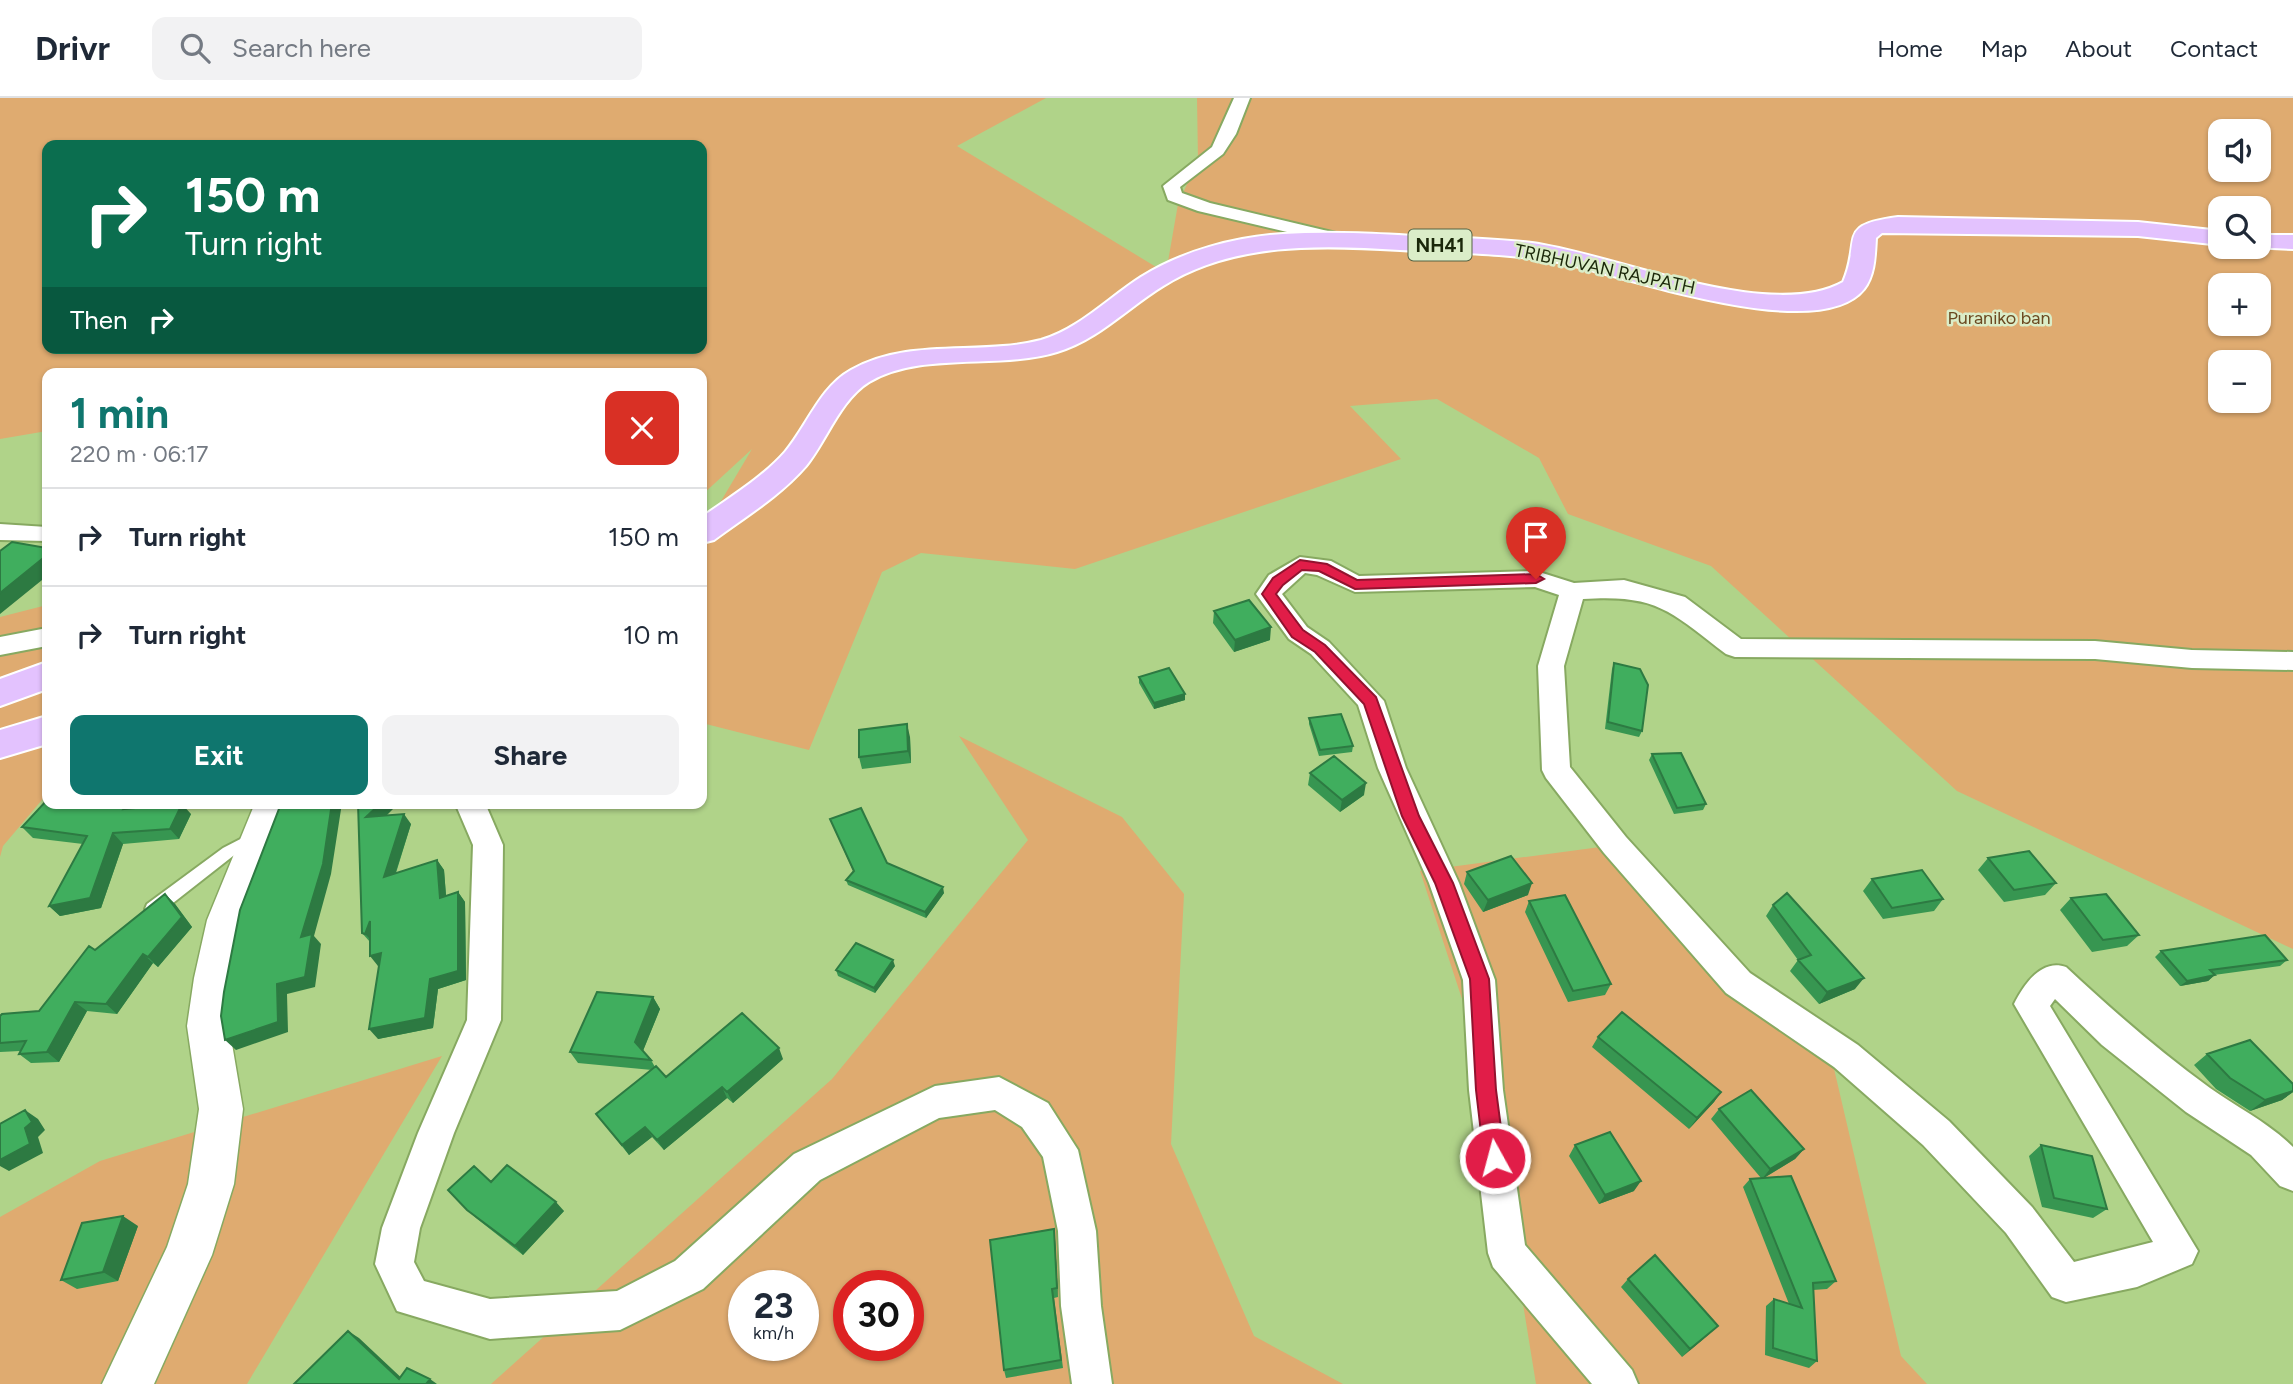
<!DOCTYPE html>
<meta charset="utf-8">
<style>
:root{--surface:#fff;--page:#f2f2f3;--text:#1f2937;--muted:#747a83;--line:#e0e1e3;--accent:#0f766e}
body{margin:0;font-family:Figtree,sans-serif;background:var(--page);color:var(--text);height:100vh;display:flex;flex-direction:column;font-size:26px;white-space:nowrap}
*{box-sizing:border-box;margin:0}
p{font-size:23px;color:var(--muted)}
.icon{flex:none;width:38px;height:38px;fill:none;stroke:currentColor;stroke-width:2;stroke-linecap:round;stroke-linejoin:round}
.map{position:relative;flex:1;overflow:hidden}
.details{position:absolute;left:42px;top:270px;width:665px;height:441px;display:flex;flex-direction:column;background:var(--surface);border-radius:14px;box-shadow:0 2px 5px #0004}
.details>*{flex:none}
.guide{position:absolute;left:42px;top:42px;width:665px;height:214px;border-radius:14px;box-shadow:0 2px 5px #0004;background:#0b6e4f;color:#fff;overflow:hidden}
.buttons{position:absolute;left:2208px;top:21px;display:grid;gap:14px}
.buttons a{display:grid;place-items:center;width:63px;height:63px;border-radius:14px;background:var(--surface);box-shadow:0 2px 5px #0004;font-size:35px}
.speed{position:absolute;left:728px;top:1172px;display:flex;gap:14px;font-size:35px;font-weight:700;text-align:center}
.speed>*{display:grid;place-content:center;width:91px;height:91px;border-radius:50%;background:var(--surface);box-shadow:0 2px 5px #0004;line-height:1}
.speed small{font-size:18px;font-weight:400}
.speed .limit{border:10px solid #d22;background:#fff;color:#111}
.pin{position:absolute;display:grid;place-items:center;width:60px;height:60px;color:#fff;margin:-72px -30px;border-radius:50% 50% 50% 0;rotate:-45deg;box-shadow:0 0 7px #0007}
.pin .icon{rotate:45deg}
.me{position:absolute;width:77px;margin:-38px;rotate:353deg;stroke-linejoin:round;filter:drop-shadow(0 0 5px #0008)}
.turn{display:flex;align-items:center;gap:24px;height:147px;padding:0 28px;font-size:32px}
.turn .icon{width:91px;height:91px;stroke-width:2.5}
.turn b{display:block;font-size:49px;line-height:60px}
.then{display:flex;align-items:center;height:66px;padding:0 28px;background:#0003;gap:14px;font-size:26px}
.round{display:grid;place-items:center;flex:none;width:74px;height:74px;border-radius:14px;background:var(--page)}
.headline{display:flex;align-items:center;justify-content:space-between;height:119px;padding:0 28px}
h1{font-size:42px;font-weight:700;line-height:52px;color:var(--accent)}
.primary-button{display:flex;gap:14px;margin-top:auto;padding:14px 28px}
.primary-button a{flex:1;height:80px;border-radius:14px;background:var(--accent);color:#fff;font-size:28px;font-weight:700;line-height:80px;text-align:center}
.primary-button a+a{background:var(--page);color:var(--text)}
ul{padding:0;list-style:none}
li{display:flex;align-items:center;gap:21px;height:98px;padding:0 28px;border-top:2px solid var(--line)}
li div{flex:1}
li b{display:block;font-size:26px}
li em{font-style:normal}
header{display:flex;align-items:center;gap:42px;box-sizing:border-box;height:98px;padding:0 35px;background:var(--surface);border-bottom:2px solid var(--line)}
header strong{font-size:33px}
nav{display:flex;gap:38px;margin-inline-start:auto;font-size:24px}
.search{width:490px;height:63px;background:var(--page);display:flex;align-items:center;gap:18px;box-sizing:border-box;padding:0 24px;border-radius:14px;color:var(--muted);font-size:26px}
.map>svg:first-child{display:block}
.green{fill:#dfab70;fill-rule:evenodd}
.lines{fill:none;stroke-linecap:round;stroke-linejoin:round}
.service-casing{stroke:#87a961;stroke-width:4}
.minor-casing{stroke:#87a961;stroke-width:4}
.tertiary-casing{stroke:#87a961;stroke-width:3}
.trunk-casing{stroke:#fff;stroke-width:4}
.service{fill:#fff;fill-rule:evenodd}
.minor{fill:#fff;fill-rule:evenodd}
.tertiary{fill:#fff;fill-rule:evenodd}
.trunk{fill:#e3c2fe;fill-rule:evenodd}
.wall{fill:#379651}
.shaded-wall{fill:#2d7a42}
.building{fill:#40ae5e;stroke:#2d7a42;stroke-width:2}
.route{fill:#e11d48;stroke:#92132f;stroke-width:2}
.labels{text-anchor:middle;stroke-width:5;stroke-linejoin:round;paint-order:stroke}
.far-street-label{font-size:18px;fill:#1a2709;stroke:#dbedc8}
.far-park-label{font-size:18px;fill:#6b4920;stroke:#dbedc8}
.shield{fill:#dbedc8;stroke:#546242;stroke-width:2}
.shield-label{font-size:19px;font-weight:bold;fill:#1a2709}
</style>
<header>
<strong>Drivr</strong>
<div class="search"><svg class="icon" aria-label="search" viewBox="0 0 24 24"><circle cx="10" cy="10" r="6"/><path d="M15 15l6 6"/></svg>Search here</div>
<nav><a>Home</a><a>Map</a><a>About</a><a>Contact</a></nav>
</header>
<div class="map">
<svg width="2293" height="1286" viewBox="0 0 2293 1286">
<rect width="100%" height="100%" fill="#b0d389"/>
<path class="green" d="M 0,0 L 1046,0 L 957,48 L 1166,175 L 1178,106 L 1198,62 L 1197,0 L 2293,0 L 2293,851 L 1957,693 L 1711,468 L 1568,416 L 1539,360 L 1437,301 L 1350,308 L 1401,361 L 1075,471 L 921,455 L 882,474 L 809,652 L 702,625 L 702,435 L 752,351 L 702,397 L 702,275 L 47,275 L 47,333 L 0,341 ZM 2221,33 L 2259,33 L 2259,72 L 2221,72 ZM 47,47 L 702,47 L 702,250 L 47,250 ZM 2221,110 L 2259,110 L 2259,149 L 2221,149 ZM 2221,187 L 2259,187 L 2259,226 L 2221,226 ZM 2221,264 L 2259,264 L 2259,303 L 2221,303 Z
M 47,507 L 47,696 L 3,748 L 0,759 L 0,519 Z
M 959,638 L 1122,719 L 1184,796 L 1171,1046 L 1254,1238 L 1343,1286 L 491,1286 L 832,981 L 1028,742 ZM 744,1188 L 803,1188 L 803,1248 L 744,1248 ZM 849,1188 L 908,1188 L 908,1248 L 849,1248 Z
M 1615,747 L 1738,885 L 1828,945 L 1901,1258 L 1927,1286 L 1536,1286 L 1485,971 L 1420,773 Z
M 442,958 L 247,1286 L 0,1286 L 0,1119 L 100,1063 Z"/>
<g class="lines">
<g class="service-casing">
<path id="service" d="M 254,734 L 259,736 L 261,740 L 259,744 L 233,758 L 159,816 L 153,818 L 147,816 L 145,811 L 147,806 L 223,750 Z"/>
</g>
<g class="minor-casing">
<path id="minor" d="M 1234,0 L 1250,0 L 1236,36 L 1223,56 L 1180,89 L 1182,95 L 1210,105 L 1353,139 L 1356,143 L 1353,147 L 1347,148 L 1198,113 L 1168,102 L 1163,88 L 1212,49 Z
M 0,426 L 47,429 L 47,443 L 0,442 Z
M 1300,459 L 1331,463 L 1359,478 L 1536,473 L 1574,485 L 1624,482 L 1685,499 L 1741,541 L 2095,543 L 2192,552 L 2293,554 L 2293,572 L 2192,570 L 2095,561 L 1735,559 L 1726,556 C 1670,513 1657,496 1583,501 L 1564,568 L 1570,669 L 1626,739 L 1750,875 L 1858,947 L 1949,1023 L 2032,1109 L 2074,1164 L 2153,1144 L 2014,906 C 2024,886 2042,860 2066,869 C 2112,912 2159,953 2210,990 C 2238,1010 2269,1025 2293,1049 L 2293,1093 L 2280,1088 L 2251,1057 L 2186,1014 L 2102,947 L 2055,901 L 2050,908 L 2198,1153 L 2192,1166 L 2137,1189 L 2066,1204 L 2052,1199 L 2006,1135 L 1923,1047 L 1834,969 L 1726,895 L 1604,755 L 1546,680 L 1542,672 L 1538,568 L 1559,497 L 1535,489 L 1355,494 L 1317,477 L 1305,475 L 1282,496 L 1307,529 L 1329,544 L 1384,603 L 1406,670 L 1459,785 L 1495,882 L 1503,992 L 1525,1147 L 1632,1272 L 1638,1286 L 1592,1286 L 1493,1169 L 1488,1155 L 1469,992 L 1463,882 L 1429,785 L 1378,670 L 1358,607 L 1311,556 L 1289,541 L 1256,496 L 1269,477 Z
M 47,530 L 47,548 L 0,557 L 0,539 Z
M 455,705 L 485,705 L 503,747 L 501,922 L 454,1035 L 420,1130 L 414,1164 L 424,1183 L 490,1201 L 617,1193 L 675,1163 L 794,1056 L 935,988 L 999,979 L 1048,1005 L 1078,1052 L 1096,1133 L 1101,1208 L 1112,1286 L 1072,1286 L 1061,1208 L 1058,1133 L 1043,1059 L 1022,1029 L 995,1012 L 939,1020 L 820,1082 L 703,1191 L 620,1232 L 490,1241 L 397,1213 L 375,1166 L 382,1130 L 418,1035 L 467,922 L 473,747 Z"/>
</g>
<g class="tertiary-casing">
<path id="tertiary" d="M 255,705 L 291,705 L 247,822 L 234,880 L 229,928 L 243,1011 L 234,1086 L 212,1157 L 154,1286 L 102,1286 L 167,1149 L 188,1086 L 199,1011 L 187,928 L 194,880 L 207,822 Z"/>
</g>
<g class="trunk-casing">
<path id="trunk" d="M 1898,119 L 2138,124 L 2221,133 L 2221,147 L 2138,138 L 1882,135 L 1876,140 C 1875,157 1875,177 1864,191 C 1818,249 1620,176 1558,164 C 1506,155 1453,155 1400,152 C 1320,147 1233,144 1163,188 C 1127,210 1098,242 1057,254 C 999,272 921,253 869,284 C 840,302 827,342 806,368 C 780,398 745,419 714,442 L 702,445 L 702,419 C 730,399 762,380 785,354 C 807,328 820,289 851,272 C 909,239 979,258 1041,242 C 1079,231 1108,200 1141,179 C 1182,153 1235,139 1283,136 C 1333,133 1383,136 1433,139 C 1466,140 1499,141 1532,145 C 1615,156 1769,225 1843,184 C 1862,140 1835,127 1898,119 Z
M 2259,137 L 2293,137 L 2293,151 L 2250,149 L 2259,149 Z
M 47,564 L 47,591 L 0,608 L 0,581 Z
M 47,618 L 47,646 L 0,660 L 0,632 Z"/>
</g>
<use href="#service" class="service"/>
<use href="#minor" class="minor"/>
<use href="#tertiary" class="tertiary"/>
<use href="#trunk" class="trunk"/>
</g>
<path class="wall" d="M 1214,513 L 1270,542 L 1234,554 L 1213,525 Z
M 1614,565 L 1642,633 L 1639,639 L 1605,631 L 1612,571 Z
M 1139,579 L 1185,602 L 1154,611 L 1139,585 Z
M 1309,620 L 1353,648 L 1352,654 L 1319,658 L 1309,626 Z
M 910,639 L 911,665 L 862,671 L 859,659 Z
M 1652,656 L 1706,706 L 1703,712 L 1674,716 L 1649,662 Z
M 1310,675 L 1364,697 L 1340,714 L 1308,687 Z
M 150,705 L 147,709 L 191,716 L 179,741 L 123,746 L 101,810 L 60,818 L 49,808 L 83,746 L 33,740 L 22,729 Z
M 387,717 L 411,726 L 396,775 L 437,762 L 444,772 L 446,798 L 458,794 L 465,804 L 466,882 L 438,891 L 433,930 L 378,941 L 379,868 L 378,868 L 370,844 L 362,835 Z
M 830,721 L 887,765 L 944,795 L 926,820 L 848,787 L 846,782 L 853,773 Z
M 1988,760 L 2056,785 L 2045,797 L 2004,804 L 1978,772 Z
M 1467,774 L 1528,797 L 1483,814 L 1464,786 Z
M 1872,781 L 1943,801 L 1934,813 L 1883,821 L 1863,793 Z
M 165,796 L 175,806 L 192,829 L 158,869 L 153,865 L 117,916 L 87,913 L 59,964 L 31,965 L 19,956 L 20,953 L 0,954 L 0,918 L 39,913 L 95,852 Z
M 2071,800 L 2139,837 L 2127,848 L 2092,854 L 2060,812 Z
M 1529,803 L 1611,886 L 1605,897 L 1568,904 L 1525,814 Z
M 1773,807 L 1855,891 L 1819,906 L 1790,873 L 1798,862 L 1766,818 Z
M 2161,853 L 2287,862 L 2280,868 L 2214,877 L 2208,883 L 2180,888 L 2155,859 Z
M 895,868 L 875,895 L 838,878 L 836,872 Z
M 653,899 L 660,911 L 643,953 L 651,962 L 655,969 L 666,979 L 783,961 L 733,1005 L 727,1000 L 664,1052 L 652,1039 L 629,1057 L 596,1016 L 652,972 L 578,965 L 570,954 Z
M 1598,939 L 1721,994 L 1714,1004 L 1689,1031 L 1592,949 Z
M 2207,956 L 2293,986 L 2293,994 L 2282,1002 L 2250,1013 L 2216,991 L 2194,967 Z
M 1719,1011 L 1804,1051 L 1795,1061 L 1764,1080 L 1836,1183 L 1827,1191 L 1813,1192 L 1817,1263 L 1809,1270 L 1765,1257 L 1766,1208 L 1774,1201 L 1789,1206 L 1743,1089 L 1750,1081 L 1761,1080 L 1711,1021 Z
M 1575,1047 L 1634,1093 L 1599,1106 L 1569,1058 Z
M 2041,1047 L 2107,1111 L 2093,1120 L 2042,1109 L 2029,1058 Z
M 491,1084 L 564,1113 L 523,1157 L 476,1120 L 448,1092 Z
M 138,1128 L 118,1183 L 77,1191 L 61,1182 Z
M 1055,1141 L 1058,1199 L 1054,1200 L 1063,1270 L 1006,1280 L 1004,1272 Z
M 1628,1181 L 1718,1228 L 1682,1259 L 1621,1189 Z"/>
<path class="shaded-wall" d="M 47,457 L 47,478 L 0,516 L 0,495 Z
M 1271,529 L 1270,542 L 1234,554 L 1235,542 Z
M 1185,596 L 1185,602 L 1154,611 L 1154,605 Z
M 907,626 L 910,639 L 911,665 L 908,653 Z
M 1366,685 L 1364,697 L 1340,714 L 1342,702 Z
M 130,705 L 150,705 L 134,721 L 124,711 Z
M 332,705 L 342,705 L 331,776 L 314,838 L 321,846 L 315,889 L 287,896 L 288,934 L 236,952 L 225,942 L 277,886 L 301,839 Z
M 381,705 L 399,705 L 374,730 L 366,719 Z
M 182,706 L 191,716 L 179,741 L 170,731 Z
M 404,716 L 411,726 L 391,789 L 384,779 Z
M 113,735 L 123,746 L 101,810 L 60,818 L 49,808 Z
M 437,762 L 444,772 L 447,810 L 440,800 Z
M 1532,785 L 1528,797 L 1483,814 L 1488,802 Z
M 943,789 L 944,795 L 926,820 L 925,814 Z
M 458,794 L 465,804 L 466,882 L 438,891 L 433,930 L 378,941 L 369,931 Z
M 165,796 L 175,806 L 192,829 L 158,869 L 148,859 Z
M 370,823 L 374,845 L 365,836 Z
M 381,855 L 389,865 L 378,868 L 370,858 Z
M 143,856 L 153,865 L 117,916 L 106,906 Z
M 893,862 L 895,868 L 875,895 L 874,890 Z
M 2215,877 L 2208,883 L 2180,888 L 2187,883 Z
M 1864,880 L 1855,891 L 1819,906 L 1827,894 Z
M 653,899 L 660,911 L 642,955 L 635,944 Z
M 75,904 L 87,913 L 59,964 L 47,954 Z
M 779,950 L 783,961 L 733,1005 L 727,994 Z
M 722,989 L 727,1000 L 664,1052 L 657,1042 Z
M 2293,993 L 2293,994 L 2282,1002 L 2250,1013 L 2265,1002 Z
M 1721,994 L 1714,1004 L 1689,1031 L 1697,1020 Z
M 25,1012 L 38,1021 L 45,1032 L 38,1039 L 43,1055 L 9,1073 L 0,1068 L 0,1059 Z
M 645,1029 L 652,1039 L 629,1057 L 622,1047 Z
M 1804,1051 L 1795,1061 L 1762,1081 L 1770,1071 Z
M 1641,1083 L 1634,1093 L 1599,1106 L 1605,1097 Z
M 556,1104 L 564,1113 L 523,1157 L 515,1148 Z
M 123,1118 L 138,1128 L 118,1183 L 103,1174 Z
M 1054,1131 L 1055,1141 L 1058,1199 L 1057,1190 Z
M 1718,1228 L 1709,1236 L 1682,1259 L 1690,1251 Z
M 348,1233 L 359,1240 L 408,1286 L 399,1281 Z
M 430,1281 L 437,1286 L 426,1286 Z"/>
<path class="building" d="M 12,444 L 47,450 L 47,457 L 0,495 L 0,453 Z
M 1249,502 L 1271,529 L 1235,542 L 1214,513 Z
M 1614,565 L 1640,571 L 1648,587 L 1642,633 L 1608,624 Z
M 1169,570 L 1185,596 L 1154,605 L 1139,579 Z
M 1341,616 L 1353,648 L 1320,652 L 1309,620 Z
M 907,626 L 908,653 L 859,659 L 859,632 Z
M 1681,655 L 1706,706 L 1677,710 L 1652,656 Z
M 1334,658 L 1366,685 L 1342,702 L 1310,675 Z
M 47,702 L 47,705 L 130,705 L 124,711 L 182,706 L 170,731 L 113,735 L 90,800 L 49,808 L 87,738 L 22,729 Z
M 282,705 L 332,705 L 323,766 L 301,839 L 312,836 L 305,879 L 277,886 L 278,924 L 225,942 L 221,918 L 224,894 L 240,812 L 279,711 Z
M 358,705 L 381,705 L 366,719 L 404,716 L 384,779 L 437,762 L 440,800 L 458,794 L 458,873 L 430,881 L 425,920 L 369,931 L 381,855 L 370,858 L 370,823 L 365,836 L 362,835 Z
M 861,710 L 887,765 L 943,789 L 925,814 L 846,782 L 854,773 L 830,721 Z
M 2029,753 L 2056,785 L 2014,792 L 1988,760 Z
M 1511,758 L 1532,785 L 1488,802 L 1467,774 Z
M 1922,772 L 1943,801 L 1892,810 L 1872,781 Z
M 1787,795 L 1864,880 L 1827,894 L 1798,862 L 1811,857 L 1773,807 Z
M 165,796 L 182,819 L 148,859 L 143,856 L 106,906 L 75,904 L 47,954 L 19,956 L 26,943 L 0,945 L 0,918 L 2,916 L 39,913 L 89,848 L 95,852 Z
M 2106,796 L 2139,837 L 2103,842 L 2071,800 Z
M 1565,797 L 1611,886 L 1573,893 L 1529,803 Z
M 2265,837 L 2287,862 L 2210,872 L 2215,877 L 2187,883 L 2161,853 Z
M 856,845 L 893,862 L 874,890 L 836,872 Z
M 597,894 L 653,899 L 635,944 L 651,962 L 570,954 Z
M 1622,914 L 1721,994 L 1697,1020 L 1598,939 Z
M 742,915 L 779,950 L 727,994 L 722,989 L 657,1042 L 645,1029 L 622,1047 L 596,1016 L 656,968 L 666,979 Z
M 2250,942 L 2293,986 L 2293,993 L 2265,1002 L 2230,980 L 2207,956 Z
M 1751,992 L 1804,1051 L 1770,1071 L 1719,1011 Z
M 25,1012 L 32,1024 L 25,1030 L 30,1046 L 0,1062 L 0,1026 Z
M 1610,1034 L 1641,1083 L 1605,1097 L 1575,1047 Z
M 2041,1047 L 2092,1058 L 2107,1111 L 2054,1100 Z
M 507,1067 L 556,1104 L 515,1148 L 467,1112 L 448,1092 L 474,1068 L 491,1084 Z
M 1791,1078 L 1836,1183 L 1813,1185 L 1817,1263 L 1773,1250 L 1774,1201 L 1802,1210 L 1750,1081 Z
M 123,1118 L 103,1174 L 61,1182 L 82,1125 Z
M 1054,1131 L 1057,1190 L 1052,1191 L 1061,1262 L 1004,1272 L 990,1142 Z
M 1655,1157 L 1718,1228 L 1690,1251 L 1628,1181 Z
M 348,1233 L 399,1281 L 407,1270 L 430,1281 L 426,1286 L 294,1286 Z"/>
<path class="route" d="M 1300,462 L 1327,466 L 1357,482 L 1536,476 L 1544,481 L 1536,485 L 1355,491 L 1319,473 L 1302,472 L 1283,487 L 1276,496 L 1303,532 L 1325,547 L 1376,599 L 1419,718 L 1453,785 L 1489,881 L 1496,992 L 1505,1060 L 1502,1067 L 1495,1070 L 1487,1067 L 1484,1060 L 1476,992 L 1470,881 L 1435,785 L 1402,718 L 1364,606 L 1315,554 L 1292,539 L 1262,496 L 1273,480 Z"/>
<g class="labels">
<g class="far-street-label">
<text transform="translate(1605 171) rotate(12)" y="6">TRIBHUVAN RAJPATH</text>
</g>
<g class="far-park-label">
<text x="1999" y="226">Puraniko ban</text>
</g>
<rect class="shield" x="1408.5" y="131.5" width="63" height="31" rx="5"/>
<g class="shield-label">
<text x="1440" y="154">NH41</text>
</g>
</g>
</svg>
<div class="buttons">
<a><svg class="icon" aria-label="sound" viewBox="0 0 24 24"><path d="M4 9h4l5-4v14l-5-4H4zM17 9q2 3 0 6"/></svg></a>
<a><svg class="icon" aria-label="search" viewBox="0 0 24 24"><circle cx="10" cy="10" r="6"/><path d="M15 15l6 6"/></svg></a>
<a>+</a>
<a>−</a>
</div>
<div class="speed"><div>23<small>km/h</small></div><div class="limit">30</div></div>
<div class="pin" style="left:1536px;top:481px;background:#d93025"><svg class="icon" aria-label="arrive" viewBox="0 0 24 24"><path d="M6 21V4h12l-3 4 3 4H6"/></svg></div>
<svg class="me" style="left:1495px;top:1060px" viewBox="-20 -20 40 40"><circle r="17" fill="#e11d48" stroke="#fff" stroke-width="3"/><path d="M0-11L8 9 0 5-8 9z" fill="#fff"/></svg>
<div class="guide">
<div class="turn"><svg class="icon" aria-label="right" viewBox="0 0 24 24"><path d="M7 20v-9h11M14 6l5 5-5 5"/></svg><div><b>150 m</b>Turn right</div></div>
<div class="then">Then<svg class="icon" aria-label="right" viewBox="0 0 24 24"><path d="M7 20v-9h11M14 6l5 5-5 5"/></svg></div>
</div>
<section class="details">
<div class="headline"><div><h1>1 min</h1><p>220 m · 06:17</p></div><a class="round" style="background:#d93025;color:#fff"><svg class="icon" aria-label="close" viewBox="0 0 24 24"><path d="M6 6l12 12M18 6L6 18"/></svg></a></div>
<ul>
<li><svg class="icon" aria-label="right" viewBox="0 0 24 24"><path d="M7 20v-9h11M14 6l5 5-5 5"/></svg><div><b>Turn right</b></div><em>150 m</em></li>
<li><svg class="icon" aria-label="right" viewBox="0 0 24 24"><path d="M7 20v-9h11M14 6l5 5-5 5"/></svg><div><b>Turn right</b></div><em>10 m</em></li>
</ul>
<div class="primary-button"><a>Exit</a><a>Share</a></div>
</section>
</div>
